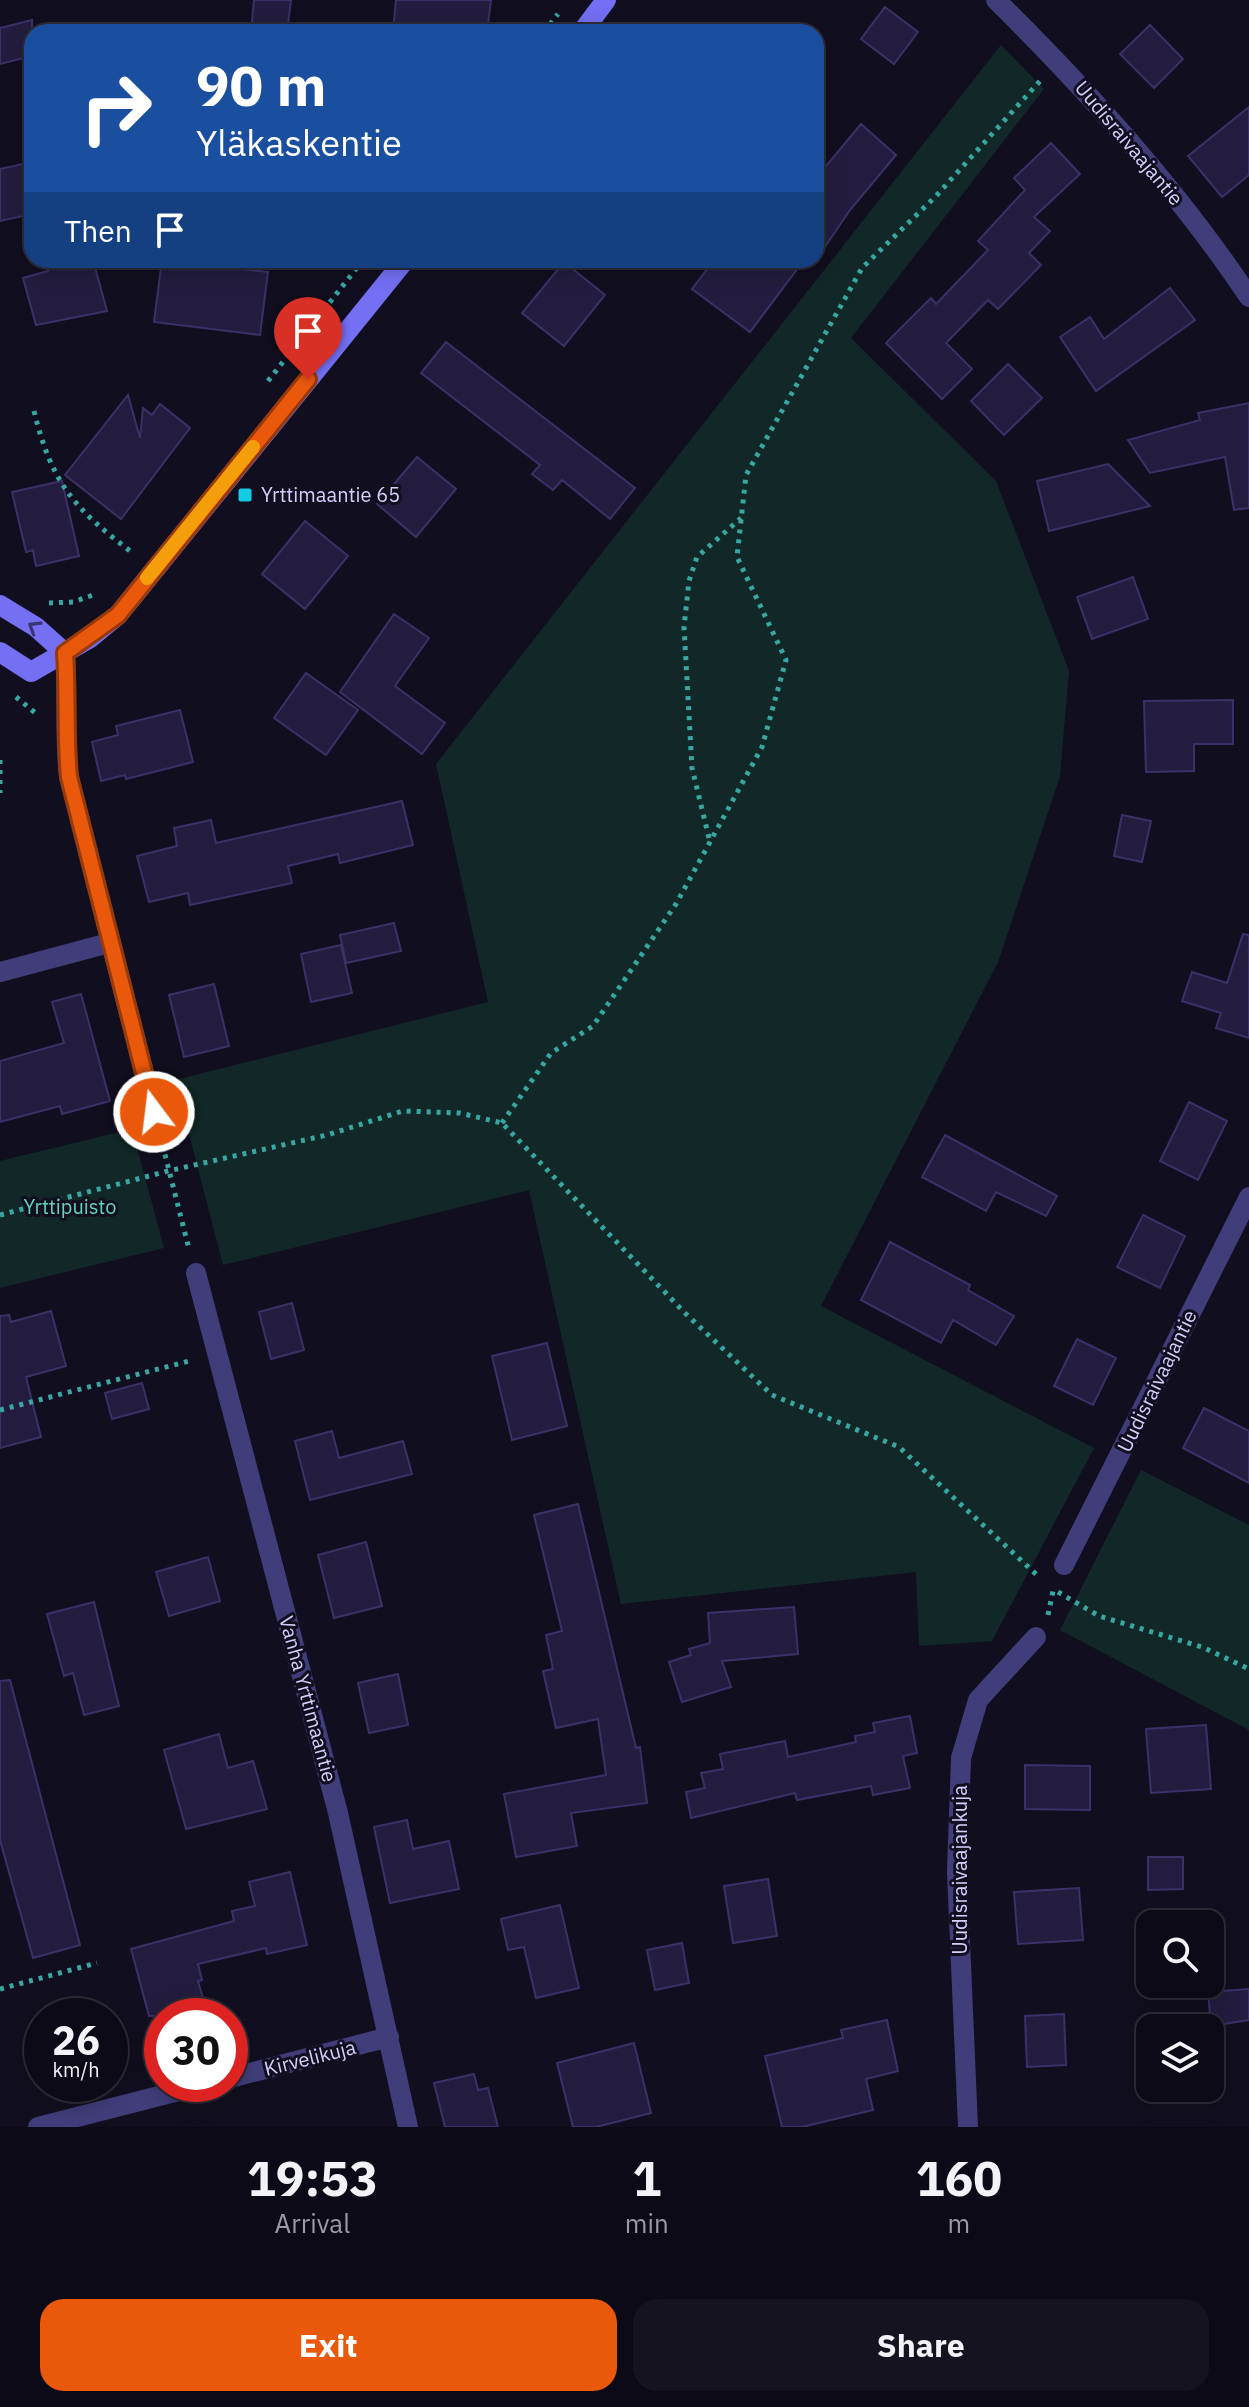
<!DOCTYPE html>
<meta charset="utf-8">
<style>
:root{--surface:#0d0a17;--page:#161320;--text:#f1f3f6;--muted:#9a9aa1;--line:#2d2b36;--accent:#ea580c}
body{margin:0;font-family:"IBM Plex Sans",sans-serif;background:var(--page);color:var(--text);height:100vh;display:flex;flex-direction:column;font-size:30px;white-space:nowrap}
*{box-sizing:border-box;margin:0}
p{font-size:26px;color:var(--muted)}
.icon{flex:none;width:44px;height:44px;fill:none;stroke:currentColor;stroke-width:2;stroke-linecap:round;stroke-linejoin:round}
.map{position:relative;height:2127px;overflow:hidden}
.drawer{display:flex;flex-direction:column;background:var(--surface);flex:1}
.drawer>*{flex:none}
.hud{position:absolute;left:24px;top:24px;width:800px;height:244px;border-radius:24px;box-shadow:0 4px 20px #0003,0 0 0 2px var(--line);background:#1a4fa0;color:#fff;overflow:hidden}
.buttons{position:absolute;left:1136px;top:1910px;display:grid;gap:16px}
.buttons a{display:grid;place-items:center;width:88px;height:88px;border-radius:16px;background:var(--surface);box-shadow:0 4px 20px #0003,0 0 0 2px var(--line);font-size:40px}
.speed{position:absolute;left:24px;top:1998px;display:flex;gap:16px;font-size:40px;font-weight:700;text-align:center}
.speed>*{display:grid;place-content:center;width:104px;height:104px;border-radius:50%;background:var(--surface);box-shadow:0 4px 20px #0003,0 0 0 2px var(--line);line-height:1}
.speed small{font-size:20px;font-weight:400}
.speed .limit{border:12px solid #d22;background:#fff;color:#111}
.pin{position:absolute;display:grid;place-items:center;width:68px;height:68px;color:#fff;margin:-82px -34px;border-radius:50% 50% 50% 0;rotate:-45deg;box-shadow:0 0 8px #0007}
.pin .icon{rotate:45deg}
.me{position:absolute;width:88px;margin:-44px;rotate:345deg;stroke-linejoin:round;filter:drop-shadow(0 0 6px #0008)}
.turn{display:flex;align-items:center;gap:28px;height:168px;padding:0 40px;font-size:36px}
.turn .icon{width:104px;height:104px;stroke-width:2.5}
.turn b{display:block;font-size:56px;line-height:68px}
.then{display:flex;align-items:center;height:76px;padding:0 40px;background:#0003;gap:16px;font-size:30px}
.eta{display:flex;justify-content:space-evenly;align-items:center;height:136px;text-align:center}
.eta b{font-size:48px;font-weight:800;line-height:56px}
.action{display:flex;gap:16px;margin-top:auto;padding:16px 40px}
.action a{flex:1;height:92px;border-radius:24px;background:var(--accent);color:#fff;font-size:32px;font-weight:800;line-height:92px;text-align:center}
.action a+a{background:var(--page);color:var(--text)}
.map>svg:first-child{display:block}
.green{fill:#122828}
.building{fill:#231c3e;stroke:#3c3068;stroke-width:2}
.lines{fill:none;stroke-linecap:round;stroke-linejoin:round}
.path{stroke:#38a7a2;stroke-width:5;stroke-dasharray:4 6;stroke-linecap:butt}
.street{stroke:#403d7a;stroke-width:20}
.secondary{stroke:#746ff3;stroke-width:20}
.oneway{stroke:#393574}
.route-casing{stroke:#983908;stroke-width:20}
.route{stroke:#ea580c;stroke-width:14}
.slow{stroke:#f59e0b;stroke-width:14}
.poi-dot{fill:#13cce4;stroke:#110e1f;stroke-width:3}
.labels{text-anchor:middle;stroke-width:6;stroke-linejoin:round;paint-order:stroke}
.street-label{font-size:20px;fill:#d5d0fb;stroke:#110e1f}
.poi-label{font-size:20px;fill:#d5d0fb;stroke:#110e1f;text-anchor:start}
.park-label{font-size:20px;fill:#63d4b9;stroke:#110e1f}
</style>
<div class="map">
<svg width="1249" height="2127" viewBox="0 0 1249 2127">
<rect width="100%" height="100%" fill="#110e1f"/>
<path class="green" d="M 1001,45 L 1044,89 L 851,338 L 996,481 L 1069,671 L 1060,776 L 998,962 L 821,1306 L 1094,1448 L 992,1641 L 919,1646 L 916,1572 L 621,1604 L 529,1190 L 223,1265 L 175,1080 L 488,1002 L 436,764 Z
M 132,1129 L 164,1248 L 0,1288 L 0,1161 Z
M 1141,1470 L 1249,1525 L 1249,1730 L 1060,1630 Z"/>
<path class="building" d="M 254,0 L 291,0 L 287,32 L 251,32 Z
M 396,0 L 491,0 L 487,32 L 393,32 Z
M 885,7 L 918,32 L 894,64 L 861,39 Z
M 32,20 L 32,56 L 0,64 L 0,28 Z
M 1150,25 L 1183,59 L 1154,88 L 1120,54 Z
M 1249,107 L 1249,175 L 1222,197 L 1188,156 Z
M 861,124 L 896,155 L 850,210 L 816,260 L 816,178 Z
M 1051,143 L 1080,174 L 1034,217 L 1050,231 L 1029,253 L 1041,265 L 998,309 L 988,300 L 946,343 L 972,369 L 942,399 L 886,343 L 931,298 L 936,304 L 988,250 L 978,241 L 1025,190 L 1014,178 Z
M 32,162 L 32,214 L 0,221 L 0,169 Z
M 45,260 L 93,260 L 107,311 L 36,325 L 23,278 L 48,271 Z
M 162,260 L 268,272 L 260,335 L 154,322 Z
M 714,260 L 804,260 L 750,332 L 692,289 Z
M 564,262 L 605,295 L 564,346 L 522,313 Z
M 1170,288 L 1195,320 L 1096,391 L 1060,337 L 1090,317 L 1104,339 Z
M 446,342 L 635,488 L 610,519 L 562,480 L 553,490 L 532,474 L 540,465 L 421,373 Z
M 1008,364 L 1042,398 L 1004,435 L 971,401 Z
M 128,395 L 140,438 L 143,408 L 152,415 L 160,404 L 190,428 L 121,519 L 65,475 Z
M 1249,403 L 1249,508 L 1234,510 L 1225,457 L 1150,473 L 1128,440 L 1200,420 L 1198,413 Z
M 417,457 L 456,489 L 416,537 L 377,504 Z
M 1108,464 L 1150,506 L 1049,531 L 1037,481 Z
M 62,481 L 79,556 L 36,566 L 33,550 L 26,552 L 12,492 Z
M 305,521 L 348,556 L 305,609 L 262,574 Z
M 1133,577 L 1148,619 L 1092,639 L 1077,597 Z
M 394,614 L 429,638 L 395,686 L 445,723 L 422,754 L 340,692 Z
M 306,673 L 358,710 L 326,755 L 274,718 Z
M 1233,700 L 1233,744 L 1194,744 L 1194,771 L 1146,772 L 1144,701 Z
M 180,710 L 193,762 L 126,779 L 125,775 L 101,781 L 92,742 L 118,735 L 116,726 Z
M 402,801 L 413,845 L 340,863 L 338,854 L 288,866 L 292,883 L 190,905 L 188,893 L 149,902 L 137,856 L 177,846 L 174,828 L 211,820 L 216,843 Z
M 1122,815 L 1151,821 L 1142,862 L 1114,856 Z
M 394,923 L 401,951 L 346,963 L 340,935 Z
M 1243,934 L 1249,935 L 1249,1038 L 1216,1028 L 1221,1013 L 1182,1001 L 1192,972 L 1227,983 Z
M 341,945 L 352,993 L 311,1002 L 301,954 Z
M 214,984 L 229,1046 L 184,1057 L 169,995 Z
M 81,994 L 110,1101 L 62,1114 L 60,1106 L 0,1122 L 0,1061 L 64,1043 L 52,1002 Z
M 1189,1102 L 1227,1121 L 1198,1180 L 1160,1161 Z
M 945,1135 L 1057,1196 L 1046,1216 L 996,1192 L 986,1211 L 922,1177 Z
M 1143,1215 L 1185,1236 L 1160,1288 L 1117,1267 Z
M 890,1242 L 970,1285 L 968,1290 L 1014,1316 L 996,1345 L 953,1320 L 941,1343 L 861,1300 Z
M 292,1303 L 304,1350 L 271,1359 L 259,1312 Z
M 51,1311 L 66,1366 L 26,1377 L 41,1437 L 0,1448 L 0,1316 L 9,1315 L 11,1322 Z
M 1077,1339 L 1116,1358 L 1093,1405 L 1054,1386 Z
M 547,1343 L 567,1426 L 512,1440 L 492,1356 Z
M 142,1383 L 149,1409 L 112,1419 L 105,1393 Z
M 1204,1408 L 1249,1431 L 1249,1483 L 1183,1448 Z
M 332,1431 L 339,1458 L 403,1441 L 412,1474 L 310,1500 L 295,1441 Z
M 578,1504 L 636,1748 L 640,1747 L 647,1803 L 571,1813 L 577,1846 L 516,1857 L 504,1794 L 606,1775 L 598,1719 L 556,1728 L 543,1671 L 553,1669 L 546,1635 L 562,1631 L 534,1515 Z
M 366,1542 L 382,1606 L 334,1618 L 318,1555 Z
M 208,1557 L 220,1601 L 169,1616 L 156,1572 Z
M 94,1602 L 119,1706 L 84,1715 L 73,1673 L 64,1676 L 47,1614 Z
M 794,1607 L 798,1654 L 722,1661 L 731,1687 L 682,1702 L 669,1662 L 691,1655 L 689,1649 L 710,1643 L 708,1613 Z
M 398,1674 L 408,1725 L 369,1733 L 358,1683 Z
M 10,1680 L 80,1945 L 33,1958 L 0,1840 L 0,1681 Z
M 910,1716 L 917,1753 L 903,1756 L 910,1788 L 873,1795 L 871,1786 L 797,1800 L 795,1793 L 691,1818 L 686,1792 L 705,1788 L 701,1773 L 723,1769 L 720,1754 L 785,1741 L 788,1757 L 856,1742 L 855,1736 L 875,1732 L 873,1723 Z
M 1206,1725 L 1211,1789 L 1151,1793 L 1146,1729 Z
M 219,1734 L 228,1768 L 253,1761 L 267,1809 L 186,1829 L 164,1750 Z
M 1025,1765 L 1090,1766 L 1090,1810 L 1025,1809 Z
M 407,1820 L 413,1849 L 449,1841 L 459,1889 L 390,1903 L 374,1827 Z
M 1148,1857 L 1183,1857 L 1183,1889 L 1148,1890 Z
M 290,1872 L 307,1945 L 267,1954 L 266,1948 L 198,1964 L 202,1980 L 198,1981 L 208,2016 L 149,2016 L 131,1949 L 234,1921 L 232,1911 L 255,1906 L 249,1882 Z
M 768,1879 L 777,1936 L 733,1943 L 724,1886 Z
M 1079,1888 L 1083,1940 L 1018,1944 L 1014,1892 Z
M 560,1905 L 579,1988 L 536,1998 L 524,1947 L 508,1950 L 501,1919 Z
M 682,1943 L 689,1983 L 655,1990 L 647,1950 Z
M 1249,1989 L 1249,2020 L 1211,2026 L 1208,1992 Z
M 1064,2014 L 1066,2065 L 1027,2067 L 1025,2016 Z
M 887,2020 L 898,2071 L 866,2079 L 873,2110 L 802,2127 L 782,2127 L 765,2056 L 843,2038 L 841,2030 Z
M 634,2043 L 651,2113 L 596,2127 L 573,2127 L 557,2063 Z
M 474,2074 L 478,2090 L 488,2088 L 498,2127 L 445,2127 L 434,2083 Z"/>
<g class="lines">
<path class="path" d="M 544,32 L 558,14
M 268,381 L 363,260
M 34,411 C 52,485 75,509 134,554
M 49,603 L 73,602 L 96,594
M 16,697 L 39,716
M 0,760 L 0,793
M 709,838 L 692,768 L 684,627 L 689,581 L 697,557 L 741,518
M 502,1123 L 551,1053 L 593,1026 L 676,904 L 762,747 L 786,660 L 737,557 L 746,475 L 862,268 L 936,196 L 1040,81
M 160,1135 L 189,1249
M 0,1215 L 168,1171 L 327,1135 L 403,1111 L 460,1113 L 502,1123 L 685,1313 L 772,1395 L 899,1447 L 1038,1576
M 0,1410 L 193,1360
M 1058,1592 L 1099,1616 L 1202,1647 L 1249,1669
M 1048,1615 L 1054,1586
M 0,1989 L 97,1963"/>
<path class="street" d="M 996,0 C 1088,91 1177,189 1249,297
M 65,653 C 68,694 64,735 69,777 L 154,1112
M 0,972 L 109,943
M 196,1273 L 338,1813 L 408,2127
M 1064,1565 L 1249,1197
M 230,2078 L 389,2037
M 38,2127 L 206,2084
M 968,2127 L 957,1872 L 961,1758 L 978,1700 L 1036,1637"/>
<path class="secondary" d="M 582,32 L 606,0
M 0,605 L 36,627 L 65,653
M 0,652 L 31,672 L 90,638 L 118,615 L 405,260"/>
</g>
<defs><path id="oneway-chevron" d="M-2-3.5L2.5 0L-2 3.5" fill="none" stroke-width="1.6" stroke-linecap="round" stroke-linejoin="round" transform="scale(2)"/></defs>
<use class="oneway" href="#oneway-chevron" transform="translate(34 627) rotate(-148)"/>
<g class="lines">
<g class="route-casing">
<path id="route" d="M 154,1112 L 69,777 C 65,735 68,694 65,653 L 118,615 L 308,379"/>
</g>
<use href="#route" class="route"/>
<path class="slow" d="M 147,578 L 253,447"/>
</g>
<rect class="poi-dot" x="237" y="487" width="16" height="16" rx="4"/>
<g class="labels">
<g class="street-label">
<text transform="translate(1129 143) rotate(50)" y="7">Uudisraivaajantie</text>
<text transform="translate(1157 1381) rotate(-64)" y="7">Uudisraivaajantie</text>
<text transform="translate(308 1699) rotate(75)" y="7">Vanha Yrttimaantie</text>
<text transform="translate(960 1870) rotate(-90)" y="7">Uudisraivaajankuja</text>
<text transform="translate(310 2058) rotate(-14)" y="7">Kirvelikuja</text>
</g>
<g class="poi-label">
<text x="261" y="502">Yrttimaantie 65</text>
</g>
<g class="park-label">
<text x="70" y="1214">Yrttipuisto</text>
</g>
</g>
</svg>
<div class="buttons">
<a><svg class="icon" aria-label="search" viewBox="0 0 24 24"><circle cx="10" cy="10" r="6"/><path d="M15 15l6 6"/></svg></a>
<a><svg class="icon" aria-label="layers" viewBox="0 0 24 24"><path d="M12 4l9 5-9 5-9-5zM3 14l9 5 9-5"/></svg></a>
</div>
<div class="speed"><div>26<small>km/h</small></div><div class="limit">30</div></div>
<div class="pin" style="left:308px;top:379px;background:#d93025"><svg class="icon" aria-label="arrive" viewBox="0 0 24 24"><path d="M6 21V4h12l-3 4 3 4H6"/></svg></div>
<svg class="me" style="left:154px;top:1112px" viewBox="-20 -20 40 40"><circle r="17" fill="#ea580c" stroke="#fff" stroke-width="3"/><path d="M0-11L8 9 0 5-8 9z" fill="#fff"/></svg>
<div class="hud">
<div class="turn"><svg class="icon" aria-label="right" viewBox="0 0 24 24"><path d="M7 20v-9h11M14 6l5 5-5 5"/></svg><div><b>90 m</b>Yläkaskentie</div></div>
<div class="then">Then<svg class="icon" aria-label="arrive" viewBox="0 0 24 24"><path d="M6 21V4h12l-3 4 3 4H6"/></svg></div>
</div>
</div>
<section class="drawer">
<div class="eta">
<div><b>19:53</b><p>Arrival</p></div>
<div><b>1</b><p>min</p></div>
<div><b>160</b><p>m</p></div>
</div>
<div class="action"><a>Exit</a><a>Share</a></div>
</section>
